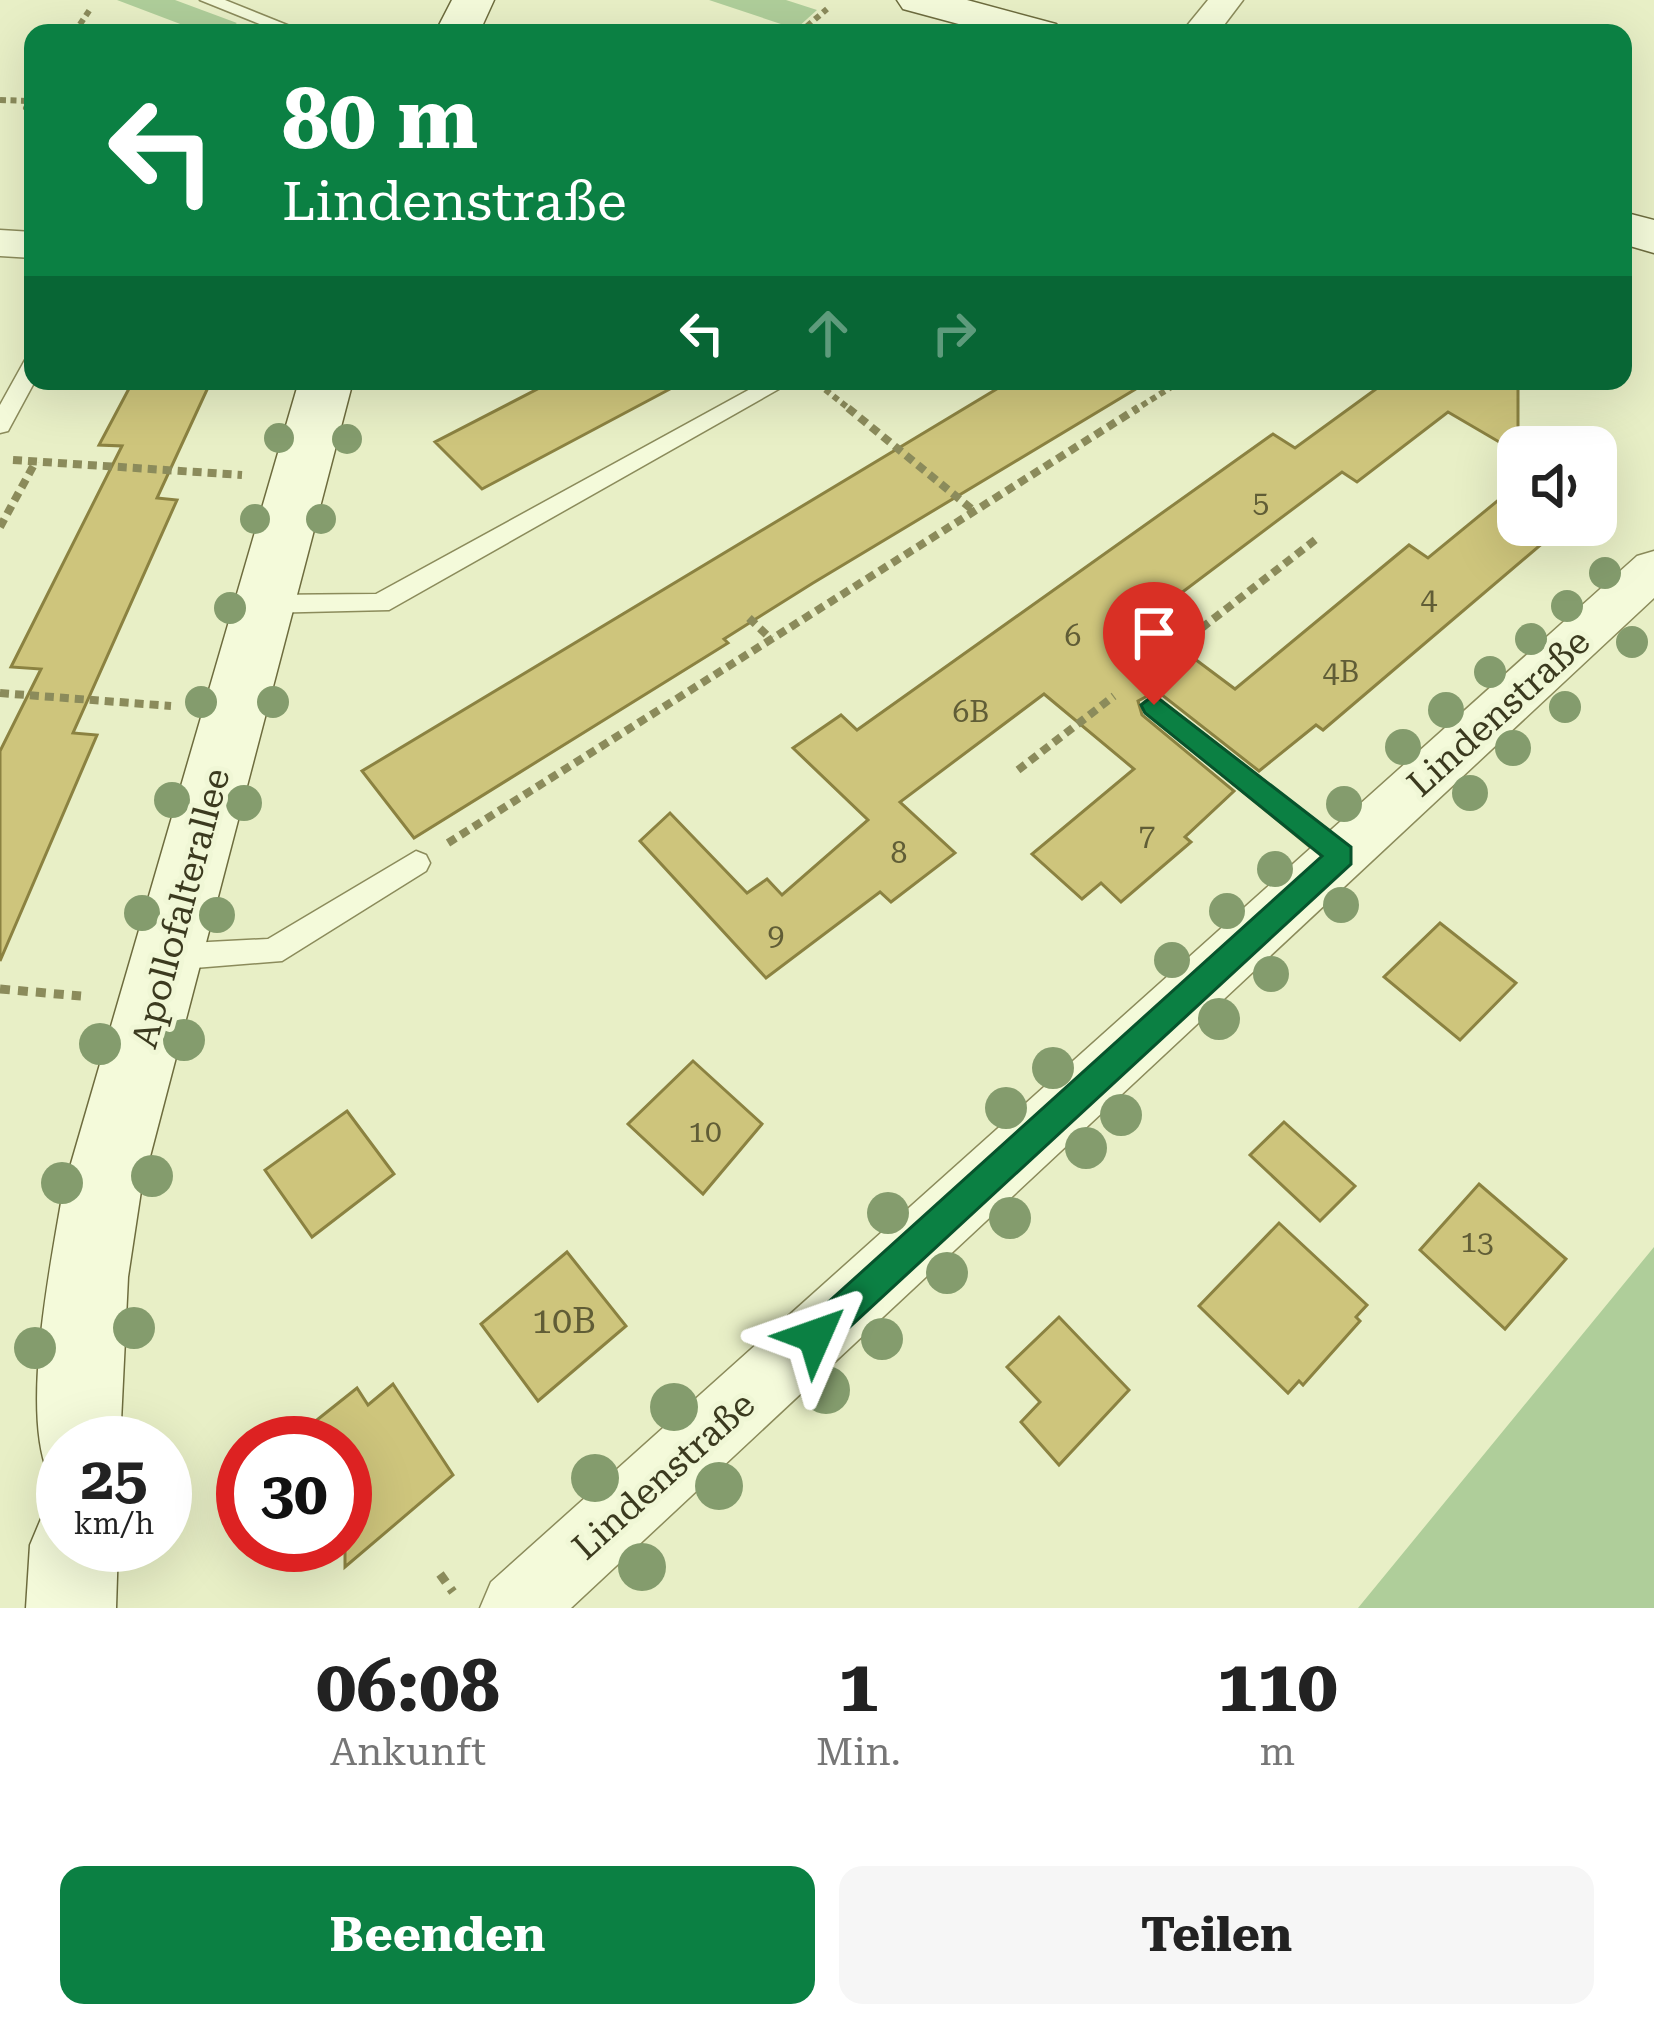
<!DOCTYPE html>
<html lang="de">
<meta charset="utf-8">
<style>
:root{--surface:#fff;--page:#f6f6f6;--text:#222;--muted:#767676;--accent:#0b8043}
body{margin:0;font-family:"Roboto Serif",serif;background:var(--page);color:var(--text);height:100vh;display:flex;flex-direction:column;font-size:45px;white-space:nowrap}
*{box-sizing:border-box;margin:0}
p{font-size:39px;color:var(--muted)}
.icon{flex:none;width:66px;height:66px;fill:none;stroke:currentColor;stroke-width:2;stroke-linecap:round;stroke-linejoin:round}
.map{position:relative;height:1608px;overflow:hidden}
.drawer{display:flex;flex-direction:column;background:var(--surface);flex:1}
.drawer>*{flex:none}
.guide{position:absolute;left:24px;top:24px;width:1608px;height:366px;border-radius:24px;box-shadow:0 12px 48px #0002;background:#0b8043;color:#fff;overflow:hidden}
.tools{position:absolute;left:1497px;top:426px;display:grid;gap:24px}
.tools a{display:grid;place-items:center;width:120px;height:120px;border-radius:24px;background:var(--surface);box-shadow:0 12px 48px #0002;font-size:60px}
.speed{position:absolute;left:36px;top:1416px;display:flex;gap:24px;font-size:60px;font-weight:700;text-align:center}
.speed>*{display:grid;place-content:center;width:156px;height:156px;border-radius:50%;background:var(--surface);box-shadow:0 12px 48px #0002;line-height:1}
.speed small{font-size:30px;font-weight:400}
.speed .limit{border:18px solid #d22;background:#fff;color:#111}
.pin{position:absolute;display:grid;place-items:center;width:102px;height:102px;color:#fff;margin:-123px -51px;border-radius:50% 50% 50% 0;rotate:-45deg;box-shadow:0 0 12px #0007}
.pin .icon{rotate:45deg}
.me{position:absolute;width:132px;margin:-66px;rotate:47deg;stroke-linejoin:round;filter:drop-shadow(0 0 9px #0008)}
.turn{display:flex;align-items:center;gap:42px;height:252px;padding:0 60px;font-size:54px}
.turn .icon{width:156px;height:156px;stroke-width:2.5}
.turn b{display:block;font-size:84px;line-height:102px}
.lanes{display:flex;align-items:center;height:114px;padding:0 60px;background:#0003;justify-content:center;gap:60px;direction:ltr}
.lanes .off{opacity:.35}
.eta{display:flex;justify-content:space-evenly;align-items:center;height:204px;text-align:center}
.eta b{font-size:72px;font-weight:700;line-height:84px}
.primary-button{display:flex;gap:24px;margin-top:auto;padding:24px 60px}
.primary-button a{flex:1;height:138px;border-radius:24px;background:var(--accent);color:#fff;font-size:48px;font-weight:700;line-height:138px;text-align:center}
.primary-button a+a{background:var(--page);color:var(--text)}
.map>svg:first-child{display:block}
.green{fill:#afce9a}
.building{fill:#cec57c;stroke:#8b8241;stroke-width:3}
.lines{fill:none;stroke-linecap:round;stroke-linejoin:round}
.lane-casing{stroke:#8b8b5b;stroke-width:3}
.street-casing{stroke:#8b8b5b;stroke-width:3}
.secondary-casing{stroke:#6d6c3e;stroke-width:3}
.path-far2{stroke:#8b8b5b;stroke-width:6;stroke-dasharray:6 4.5;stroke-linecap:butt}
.path-far1{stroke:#8b8b5b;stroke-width:8;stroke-dasharray:9 6;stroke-linecap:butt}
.path{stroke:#8b8b5b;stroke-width:9;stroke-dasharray:10 8;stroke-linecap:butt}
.lane{fill:#f4fada;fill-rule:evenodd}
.street{fill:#f4fada;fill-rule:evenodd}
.secondary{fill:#f4fada;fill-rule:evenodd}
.tree{fill:#849c6d}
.route{fill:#0b8043;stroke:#07532c;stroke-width:3}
.labels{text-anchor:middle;stroke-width:10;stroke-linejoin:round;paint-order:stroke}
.number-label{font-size:30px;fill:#605d36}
.street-label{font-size:36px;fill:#3b3a1f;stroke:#f0f7d6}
.near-number-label{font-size:36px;fill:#605d36}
</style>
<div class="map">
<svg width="1654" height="1608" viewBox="0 0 1654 1608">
<rect width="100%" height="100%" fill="#e8efc6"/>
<path class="green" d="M 117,0 L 175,0 L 237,23 L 227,30 L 231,33 L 204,33 Z
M 709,0 L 786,0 L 817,10 L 796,29 Z
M 1654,1247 L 1654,1608 L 1358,1608 Z"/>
<path class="building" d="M 133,381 L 211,381 L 157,498 L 177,500 L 73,733 L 97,735 L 0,961 L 0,751 L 41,669 L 11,667 L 122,446 L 99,445 Z
M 553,381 L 685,381 L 482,489 L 435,442 Z
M 1010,381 L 1149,381 L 813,583 L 724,639 L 728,643 L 414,838 L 362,771 Z
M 1387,381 L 1518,381 L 1518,453 L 1448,412 L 1357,482 L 1342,472 L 1144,621 L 1235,689 L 1409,545 L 1428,558 L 1518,484 L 1518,525 L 1564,525 L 1323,730 L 1316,725 L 1259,771 L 1157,691 L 1138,701 L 1142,715 L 1234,791 L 1185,837 L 1191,842 L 1121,902 L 1101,883 L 1082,899 L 1032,854 L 1134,769 L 1044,694 L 900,802 L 955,853 L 891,902 L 880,892 L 766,978 L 640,841 L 670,813 L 747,893 L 767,879 L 782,895 L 868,820 L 793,748 L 841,715 L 857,730 L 1273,434 L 1295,448 Z
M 1440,923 L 1516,983 L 1460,1040 L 1384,977 Z
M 693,1061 L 762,1124 L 703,1194 L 628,1124 Z
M 347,1111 L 394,1174 L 312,1237 L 265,1170 Z
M 1284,1122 L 1355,1186 L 1320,1221 L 1250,1155 Z
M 1479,1184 L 1566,1259 L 1505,1329 L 1420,1250 Z
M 1279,1223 L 1367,1305 L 1356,1317 L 1360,1321 L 1303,1385 L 1299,1381 L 1288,1393 L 1199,1306 Z
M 567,1252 L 626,1326 L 538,1401 L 481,1324 Z
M 1059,1317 L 1129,1390 L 1059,1465 L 1021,1422 L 1040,1402 L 1007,1367 Z
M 393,1384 L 453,1475 L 345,1567 L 345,1443 L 288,1443 L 357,1388 L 368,1405 Z"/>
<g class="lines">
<g class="lane-casing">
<path id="lane" d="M 200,0 L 225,0 L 307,33 L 282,33 Z
M 33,358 L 35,381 L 8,431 L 0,433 L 0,405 L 25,360 Z
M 765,381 L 793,381 L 389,610 L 263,613 L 251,604 L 263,595 L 376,594 Z
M 1154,695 L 1351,848 L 1355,856 L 1351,864 L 1341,868 L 1331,864 L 1145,712 L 1141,705 Z
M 416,851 L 426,855 L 430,863 L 426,871 L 282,961 L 170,970 L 160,966 L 156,957 L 160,948 L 170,944 L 268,939 Z"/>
</g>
<g class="street-casing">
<path id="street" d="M 1208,0 L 1243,0 L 1218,33 L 1181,33 Z
M 0,230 L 33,232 L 33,258 L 0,256 Z
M 1654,551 L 1654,598 L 571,1608 L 480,1608 L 491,1582 L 1637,556 Z"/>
</g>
<g class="secondary-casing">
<path id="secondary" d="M 452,0 L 494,0 L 479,33 L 435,33 Z
M 897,0 L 967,0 L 1056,24 L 1063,33 L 992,33 L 903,9 Z
M 1623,212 L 1654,220 L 1654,253 L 1623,244 Z
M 299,381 L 353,381 L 141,1191 L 128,1277 L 120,1443 L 63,1443 L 63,1479 L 48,1473 C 21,1408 51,1263 63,1191 Z
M 63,1506 L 63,1545 L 118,1545 L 116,1608 L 26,1608 L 30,1545 L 43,1514 Z"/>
</g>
<path class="path-far2" d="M 74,33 L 91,8
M 799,33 L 827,9
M 33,96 L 26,108 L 33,108
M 0,100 L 30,101
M 817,383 L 852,411
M 1133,411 L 1181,381"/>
<path class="path-far1" d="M 848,408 L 974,511
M 13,460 L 242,475
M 0,527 L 36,461
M 749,618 L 771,639
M 1154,665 L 1319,537
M 0,693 L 171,706
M 1018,770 L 1114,696
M 448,843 L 1138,408"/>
<path class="path" d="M 0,989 L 81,996
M 440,1574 L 453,1592"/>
<use href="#lane" class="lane"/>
<use href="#street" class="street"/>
<use href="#secondary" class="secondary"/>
</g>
<g class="tree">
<circle cx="279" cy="438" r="15"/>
<circle cx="347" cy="439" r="15"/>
<circle cx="255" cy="519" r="15"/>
<circle cx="321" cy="519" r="15"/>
<circle cx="1605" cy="573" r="16"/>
<circle cx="1567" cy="606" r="16"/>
<circle cx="230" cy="608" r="16"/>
<circle cx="1531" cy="639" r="16"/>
<circle cx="1632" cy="642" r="16"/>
<circle cx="1490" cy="672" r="16"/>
<circle cx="201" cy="702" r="16"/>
<circle cx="273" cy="702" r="16"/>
<circle cx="1565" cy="707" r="16"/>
<circle cx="1446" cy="710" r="18"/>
<circle cx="1403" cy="747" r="18"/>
<circle cx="1513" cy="748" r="18"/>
<circle cx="1470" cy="793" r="18"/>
<circle cx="172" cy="800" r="18"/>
<circle cx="244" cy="803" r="18"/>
<circle cx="1344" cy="804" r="18"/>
<circle cx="1275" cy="869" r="18"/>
<circle cx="1341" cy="905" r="18"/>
<circle cx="1227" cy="911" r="18"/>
<circle cx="142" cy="913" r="18"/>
<circle cx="217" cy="915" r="18"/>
<circle cx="1172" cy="960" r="18"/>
<circle cx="1271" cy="974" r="18"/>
<circle cx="1219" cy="1019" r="21"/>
<circle cx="184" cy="1040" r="21"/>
<circle cx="100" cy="1044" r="21"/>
<circle cx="1053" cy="1068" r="21"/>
<circle cx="1006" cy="1108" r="21"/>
<circle cx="1121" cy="1115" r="21"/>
<circle cx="1086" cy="1148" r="21"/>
<circle cx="152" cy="1176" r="21"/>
<circle cx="62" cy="1183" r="21"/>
<circle cx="888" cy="1213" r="21"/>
<circle cx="1010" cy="1218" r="21"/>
<circle cx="947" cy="1273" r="21"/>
<circle cx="134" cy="1328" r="21"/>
<circle cx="882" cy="1339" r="21"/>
<circle cx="35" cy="1348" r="21"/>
<circle cx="826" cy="1390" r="24"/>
<circle cx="674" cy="1407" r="24"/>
<circle cx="595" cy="1478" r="24"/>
<circle cx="719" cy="1486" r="24"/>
<circle cx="642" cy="1567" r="24"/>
</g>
<path class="route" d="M 1154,695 L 1351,847 L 1351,864 L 827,1348 L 815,1353 L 803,1348 L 798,1336 L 803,1325 L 1322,856 L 1145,713 L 1141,705 Z"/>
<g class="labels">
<g class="number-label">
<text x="1261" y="512">5</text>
<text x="1429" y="609">4</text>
<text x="1073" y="646">6</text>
<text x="1341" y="682">4B</text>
<text x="971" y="722">6B</text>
<text x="1147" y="845">7</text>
<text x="899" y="863">8</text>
<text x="776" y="945">9</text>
<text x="705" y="1142">10</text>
<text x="1477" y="1252">13</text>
</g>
<g class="street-label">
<text transform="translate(1498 712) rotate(-42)" y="13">Lindenstraße</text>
<text transform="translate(180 908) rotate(-75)" y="13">Apollofalterallee</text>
<text transform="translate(663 1475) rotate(-42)" y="13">Lindenstraße</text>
</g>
<g class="near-number-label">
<text x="564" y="1333">10B</text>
</g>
</g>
</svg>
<div class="tools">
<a><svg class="icon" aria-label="sound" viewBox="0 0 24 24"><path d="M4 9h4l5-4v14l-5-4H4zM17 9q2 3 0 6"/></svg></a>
</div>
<div class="speed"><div>25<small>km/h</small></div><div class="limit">30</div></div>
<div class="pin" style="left:1154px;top:705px;background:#d93025"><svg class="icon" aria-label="arrive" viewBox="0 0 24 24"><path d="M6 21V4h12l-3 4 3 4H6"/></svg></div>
<svg class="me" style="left:815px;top:1336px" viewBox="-20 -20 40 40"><path d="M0-17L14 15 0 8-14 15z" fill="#0b8043" stroke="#fff" stroke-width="4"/></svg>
<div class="guide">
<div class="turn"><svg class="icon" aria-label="left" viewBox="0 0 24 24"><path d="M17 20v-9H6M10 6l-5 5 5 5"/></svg><div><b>80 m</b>Lindenstraße</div></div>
<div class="lanes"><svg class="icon" aria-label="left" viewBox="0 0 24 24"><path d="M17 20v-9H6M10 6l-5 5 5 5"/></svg><svg class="icon off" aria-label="ahead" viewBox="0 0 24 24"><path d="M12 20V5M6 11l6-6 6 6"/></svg><svg class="icon off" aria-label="right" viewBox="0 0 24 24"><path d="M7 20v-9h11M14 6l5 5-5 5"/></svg></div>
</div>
</div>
<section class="drawer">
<div class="eta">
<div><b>06:08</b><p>Ankunft</p></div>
<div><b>1</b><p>Min.</p></div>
<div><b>110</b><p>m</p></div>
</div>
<div class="primary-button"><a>Beenden</a><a>Teilen</a></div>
</section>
